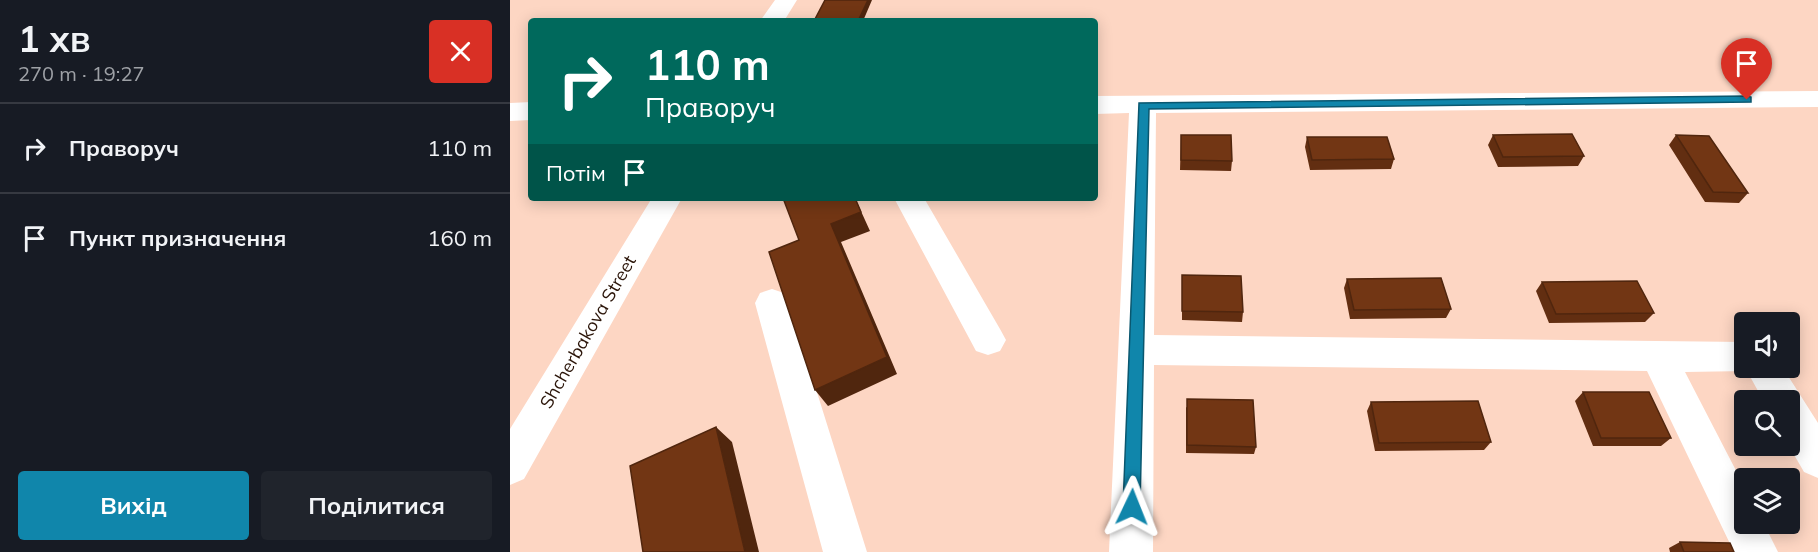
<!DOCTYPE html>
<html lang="uk">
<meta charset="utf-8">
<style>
:root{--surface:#171b24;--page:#20242c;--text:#f1f3f6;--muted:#9ea1a6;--line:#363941;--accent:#1086ab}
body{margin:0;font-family:Mulish,sans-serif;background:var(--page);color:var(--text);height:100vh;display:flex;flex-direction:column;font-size:22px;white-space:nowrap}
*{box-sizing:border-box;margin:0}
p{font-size:20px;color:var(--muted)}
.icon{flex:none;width:33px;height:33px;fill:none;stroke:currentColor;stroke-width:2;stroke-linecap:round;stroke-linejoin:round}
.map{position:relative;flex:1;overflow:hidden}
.panel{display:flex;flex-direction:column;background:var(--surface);width:510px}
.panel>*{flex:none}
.hud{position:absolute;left:18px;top:18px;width:570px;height:183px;border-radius:6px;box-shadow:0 3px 15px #0003;background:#00695c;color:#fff;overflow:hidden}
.tools{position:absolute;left:1224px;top:312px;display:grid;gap:12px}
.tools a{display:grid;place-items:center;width:66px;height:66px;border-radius:6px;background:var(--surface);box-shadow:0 3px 15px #0003;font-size:30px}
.pin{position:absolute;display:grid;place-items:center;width:51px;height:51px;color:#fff;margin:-62px -26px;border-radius:50% 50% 50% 0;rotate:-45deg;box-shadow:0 0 6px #0007}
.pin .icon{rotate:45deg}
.me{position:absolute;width:66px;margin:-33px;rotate:2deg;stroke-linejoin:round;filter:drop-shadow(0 0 4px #0008)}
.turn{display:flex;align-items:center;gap:21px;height:126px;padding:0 18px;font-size:27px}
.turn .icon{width:78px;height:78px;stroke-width:2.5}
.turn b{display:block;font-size:42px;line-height:51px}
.then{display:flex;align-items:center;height:57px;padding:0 18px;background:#0003;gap:12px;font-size:22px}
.round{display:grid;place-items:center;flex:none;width:63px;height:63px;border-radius:6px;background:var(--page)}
.headline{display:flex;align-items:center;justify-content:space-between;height:102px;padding:0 18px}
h1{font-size:36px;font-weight:700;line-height:45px}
.action{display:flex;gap:12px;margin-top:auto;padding:12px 18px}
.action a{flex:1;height:69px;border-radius:6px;background:var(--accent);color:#fff;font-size:24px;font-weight:700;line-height:69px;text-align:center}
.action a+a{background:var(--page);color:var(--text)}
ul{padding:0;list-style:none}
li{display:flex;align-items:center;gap:18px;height:90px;padding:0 18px;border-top:2px solid var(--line)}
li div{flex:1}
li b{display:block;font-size:22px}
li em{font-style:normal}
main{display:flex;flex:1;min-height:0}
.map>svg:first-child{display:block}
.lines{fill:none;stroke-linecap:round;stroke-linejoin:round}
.minor{fill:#fff;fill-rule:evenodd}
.wall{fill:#622e11}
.shaded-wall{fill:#50260e}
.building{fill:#723614;stroke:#50260e;stroke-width:1.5}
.route{fill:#1086ab;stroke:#0a576f;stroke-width:1.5}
.labels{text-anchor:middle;stroke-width:6;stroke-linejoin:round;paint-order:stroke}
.street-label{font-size:18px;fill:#2b1509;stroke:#fff}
</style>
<main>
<section class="panel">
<div class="headline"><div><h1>1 хв</h1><p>270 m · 19:27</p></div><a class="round" style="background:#d93025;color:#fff"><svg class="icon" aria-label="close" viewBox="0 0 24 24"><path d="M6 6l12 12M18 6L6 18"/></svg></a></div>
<ul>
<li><svg class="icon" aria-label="right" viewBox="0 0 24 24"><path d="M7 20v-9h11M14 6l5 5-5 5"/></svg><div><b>Праворуч</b></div><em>110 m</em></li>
<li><svg class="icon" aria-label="arrive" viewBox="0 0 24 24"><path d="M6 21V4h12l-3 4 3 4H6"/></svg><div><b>Пункт призначення</b></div><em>160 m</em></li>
</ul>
<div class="action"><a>Вихід</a><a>Поділитися</a></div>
</section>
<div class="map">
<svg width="1308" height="552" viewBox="0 0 1308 552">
<rect width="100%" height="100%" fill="#fdd6c3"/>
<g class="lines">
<path class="minor" d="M 265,0 L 287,0 L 274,21 L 250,21 Z
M 1308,91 L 1308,107 L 646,113 L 644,335 L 1234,342 L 1234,368 L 1273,368 L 1308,423 L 1308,478 L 1294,472 L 1279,446 L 1280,400 L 1253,400 L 1237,371 L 1175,372 L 1234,486 L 1234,524 L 1254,524 L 1268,552 L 1224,552 L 1137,371 L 644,365 L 643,552 L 599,552 L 619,113 L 585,114 L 585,96 Z
M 21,102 L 21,120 L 0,121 L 0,103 Z
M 142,198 L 172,198 L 14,479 L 0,485 L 0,429 Z
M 384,198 L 414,198 L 490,329 L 496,340 L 490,351 L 478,355 L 466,351 Z
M 262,289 L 274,293 L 279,303 L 357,552 L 313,552 L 245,303 L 250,293 Z"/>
</g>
<path class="wall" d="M 671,135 L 722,161 L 721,171 L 670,170 Z
M 983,135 L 1074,156 L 1068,166 L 988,167 L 978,145 Z
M 1166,135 L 1238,193 L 1229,203 L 1195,202 L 1159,145 Z
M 797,137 L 884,159 L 881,169 L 800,170 L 795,147 Z
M 672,275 L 733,312 L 732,322 L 672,320 Z
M 837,279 L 941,309 L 936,318 L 840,319 L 834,288 Z
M 1032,282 L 1144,313 L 1135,322 L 1039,323 L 1026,291 Z
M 1073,392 L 1161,438 L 1151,446 L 1083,446 L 1065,401 Z
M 861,402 L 981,442 L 974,450 L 865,451 L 857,411 Z
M 676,407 L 746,447 L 744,454 L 676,453 Z
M 1170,542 L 1224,552 L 1160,552 L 1159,548 Z"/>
<path class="shaded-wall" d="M 358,0 L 362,0 L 353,21 L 348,21 Z
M 345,198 L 360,231 L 331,242 L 387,374 L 318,406 L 305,390 L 321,224 Z
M 206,427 L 222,442 L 249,552 L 235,552 Z"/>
<path class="building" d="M 315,0 L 358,0 L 348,21 L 304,21 Z
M 1062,134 L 1074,156 L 993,157 L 983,135 Z
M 671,135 L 721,135 L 722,161 L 671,160 Z
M 1166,135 L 1199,136 L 1238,193 L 1203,192 Z
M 797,137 L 877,137 L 884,159 L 802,160 Z
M 273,198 L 345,198 L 351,212 L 321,224 L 377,357 L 305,390 L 259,252 L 289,240 Z
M 672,275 L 731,276 L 733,312 L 672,311 Z
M 931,278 L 941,309 L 844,310 L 837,279 Z
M 1127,281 L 1144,313 L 1046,314 L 1032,282 Z
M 1073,392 L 1139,392 L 1161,438 L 1091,438 Z
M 677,399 L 743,400 L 746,447 L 677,445 Z
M 968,401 L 981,442 L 869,443 L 861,402 Z
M 206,427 L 235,552 L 133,552 L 120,466 Z
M 1170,542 L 1220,543 L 1224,552 L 1174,552 Z"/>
<path class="route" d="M 1237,96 L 1241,97 L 1241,102 L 639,109 L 630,507 L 628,513 L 622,516 L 616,513 L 613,507 L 629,103 Z"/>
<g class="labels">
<g class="street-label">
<text transform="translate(78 332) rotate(-60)" y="6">Shcherbakova Street</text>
</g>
</g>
</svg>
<div class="tools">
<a><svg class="icon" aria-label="sound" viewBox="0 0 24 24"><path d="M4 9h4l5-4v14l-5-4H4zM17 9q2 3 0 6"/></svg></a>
<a><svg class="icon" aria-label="search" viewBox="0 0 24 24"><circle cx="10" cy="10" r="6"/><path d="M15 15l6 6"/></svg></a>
<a><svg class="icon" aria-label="layers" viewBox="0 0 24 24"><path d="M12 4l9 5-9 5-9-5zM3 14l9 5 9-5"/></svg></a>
</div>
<div class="pin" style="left:1237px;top:100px;background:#d93025"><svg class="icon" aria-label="arrive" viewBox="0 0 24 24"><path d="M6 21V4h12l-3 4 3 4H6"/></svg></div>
<svg class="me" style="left:622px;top:507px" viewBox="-20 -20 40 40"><path d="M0-17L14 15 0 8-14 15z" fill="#1086ab" stroke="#fff" stroke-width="4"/></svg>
<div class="hud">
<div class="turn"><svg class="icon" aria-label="right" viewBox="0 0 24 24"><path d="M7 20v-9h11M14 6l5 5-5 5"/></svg><div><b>110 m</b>Праворуч</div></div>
<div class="then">Потім<svg class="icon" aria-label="arrive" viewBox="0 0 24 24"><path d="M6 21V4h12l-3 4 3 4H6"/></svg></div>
</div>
</div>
</main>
